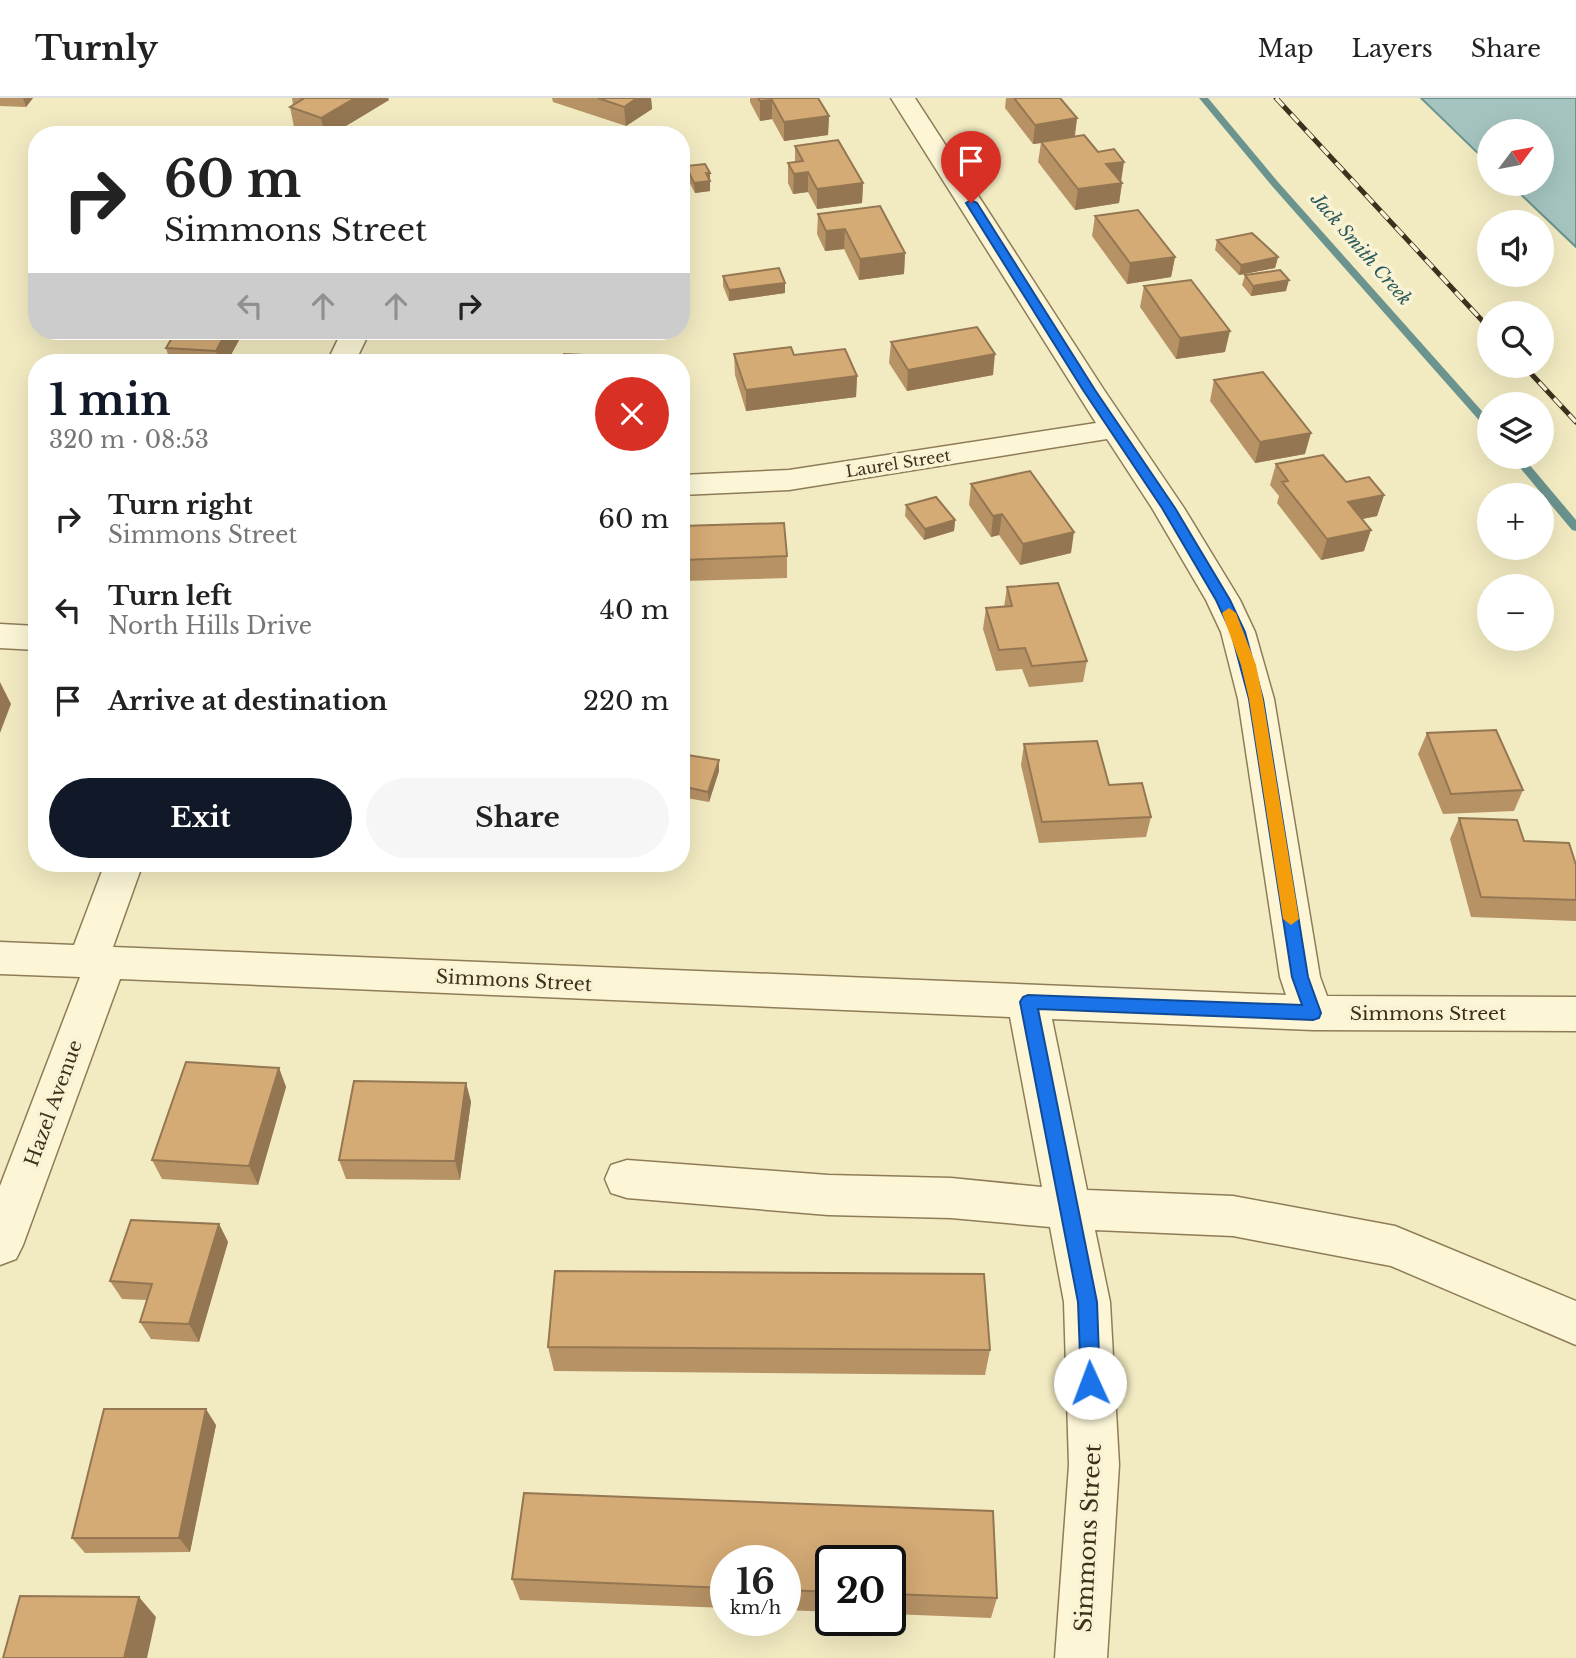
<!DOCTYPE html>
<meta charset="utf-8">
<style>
:root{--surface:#fff;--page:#f6f6f6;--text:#222;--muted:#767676;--line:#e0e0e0;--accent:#111827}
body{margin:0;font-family:"Libre Baskerville",serif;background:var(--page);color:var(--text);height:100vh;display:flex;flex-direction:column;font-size:26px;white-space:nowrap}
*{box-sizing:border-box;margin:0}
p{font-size:23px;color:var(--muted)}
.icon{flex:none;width:38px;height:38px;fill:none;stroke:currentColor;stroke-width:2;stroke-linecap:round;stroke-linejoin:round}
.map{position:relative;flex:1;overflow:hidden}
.drawer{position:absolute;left:28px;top:256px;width:662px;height:518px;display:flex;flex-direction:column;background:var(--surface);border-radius:28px;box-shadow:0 7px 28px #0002}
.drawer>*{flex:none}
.hud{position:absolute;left:28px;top:28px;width:662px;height:214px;border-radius:28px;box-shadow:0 7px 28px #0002;background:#fff;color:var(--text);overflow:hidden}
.needle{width:46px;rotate:58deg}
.fabs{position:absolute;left:1477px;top:21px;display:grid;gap:14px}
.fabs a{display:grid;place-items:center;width:77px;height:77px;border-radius:50%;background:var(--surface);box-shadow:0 7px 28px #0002;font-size:35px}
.speed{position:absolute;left:710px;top:1447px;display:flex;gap:14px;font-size:35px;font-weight:700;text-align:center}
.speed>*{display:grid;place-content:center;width:91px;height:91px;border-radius:50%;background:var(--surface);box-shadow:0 7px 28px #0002;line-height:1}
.speed small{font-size:18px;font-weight:400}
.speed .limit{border:4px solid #111;border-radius:10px;background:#fff;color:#111}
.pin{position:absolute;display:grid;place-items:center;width:60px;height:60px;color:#fff;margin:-72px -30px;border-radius:50% 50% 50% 0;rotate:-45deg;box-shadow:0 0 7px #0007}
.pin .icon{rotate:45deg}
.me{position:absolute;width:77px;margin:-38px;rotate:358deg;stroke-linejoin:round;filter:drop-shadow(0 0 5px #0008)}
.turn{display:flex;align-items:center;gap:24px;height:147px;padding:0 21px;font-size:32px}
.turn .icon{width:91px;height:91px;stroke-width:2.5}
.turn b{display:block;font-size:49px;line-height:60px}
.lanes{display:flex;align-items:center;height:66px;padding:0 21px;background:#0003;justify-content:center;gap:35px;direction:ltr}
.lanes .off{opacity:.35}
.round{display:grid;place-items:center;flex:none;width:74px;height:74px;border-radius:37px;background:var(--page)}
.overview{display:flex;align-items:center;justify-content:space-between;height:119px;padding:0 21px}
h1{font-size:42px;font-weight:700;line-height:52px;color:var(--accent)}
.button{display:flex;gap:14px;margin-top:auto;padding:14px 21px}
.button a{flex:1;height:80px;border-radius:42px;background:var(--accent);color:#fff;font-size:28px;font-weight:700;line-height:80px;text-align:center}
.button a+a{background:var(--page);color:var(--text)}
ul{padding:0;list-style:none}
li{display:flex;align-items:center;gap:21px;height:91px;padding:0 21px}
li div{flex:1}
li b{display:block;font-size:26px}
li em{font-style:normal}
header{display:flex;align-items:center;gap:42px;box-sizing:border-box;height:98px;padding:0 35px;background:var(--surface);border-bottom:2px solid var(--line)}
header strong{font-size:33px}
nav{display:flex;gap:38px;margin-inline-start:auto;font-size:24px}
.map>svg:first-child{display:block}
.water{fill:#a5c4c0;stroke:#6b948f;stroke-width:2}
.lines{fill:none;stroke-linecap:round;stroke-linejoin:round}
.stream{fill:#6b948f;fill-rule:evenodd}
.minor-casing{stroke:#8e7c57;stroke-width:3}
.minor{fill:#fcf6d7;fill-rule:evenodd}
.rail-casing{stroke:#3c311d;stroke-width:5}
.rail{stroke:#f9f3d3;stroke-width:3.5;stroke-dasharray:11;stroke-linecap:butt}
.wall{fill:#b69265}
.shaded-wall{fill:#947752}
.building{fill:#d4aa75;stroke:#947752;stroke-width:2}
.route{fill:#1a73e8;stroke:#114b97;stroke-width:2}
.slow{fill:#f59e0b}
.labels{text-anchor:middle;stroke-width:7;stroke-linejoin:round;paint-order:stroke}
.far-street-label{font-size:16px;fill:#3c311d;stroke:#f9f3d3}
.far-water-label{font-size:18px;font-style:italic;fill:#2b595d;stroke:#f9f3d3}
.street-label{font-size:19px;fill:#3c311d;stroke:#f9f3d3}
.near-street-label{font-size:23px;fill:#3c311d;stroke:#f9f3d3}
</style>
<header>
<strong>Turnly</strong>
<nav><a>Map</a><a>Layers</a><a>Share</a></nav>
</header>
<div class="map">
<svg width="1576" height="1560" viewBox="0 0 1576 1560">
<rect width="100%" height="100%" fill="#f2ebc2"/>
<path class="water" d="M 1421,0 L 1576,0 L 1576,149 L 1510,86 L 1542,86 L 1542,33 L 1489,33 L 1489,66 Z"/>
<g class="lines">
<path class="stream" d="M 1199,0 L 1208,0 L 1278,84 L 1489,321 L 1489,330 L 1485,329 L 1272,88 Z
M 1511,359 L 1523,359 L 1576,422 L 1576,433 L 1572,432 Z"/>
<g class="minor-casing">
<path id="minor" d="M 891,0 L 915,0 L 1104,292 L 1184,410 L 1240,502 L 1255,534 L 1274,601 L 1320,879 L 1327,898 L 1576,899 L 1576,933 L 1313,932 L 1052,921 L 1087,1092 L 1233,1098 L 1395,1128 L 1576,1203 L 1576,1247 L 1391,1168 L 1233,1138 L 1095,1132 L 1110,1204 L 1119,1367 L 1107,1560 L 1055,1560 L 1069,1367 L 1064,1204 L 1050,1129 L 951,1120 L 828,1117 L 627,1100 L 611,1095 L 605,1081 L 611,1067 L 627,1062 L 828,1077 L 951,1080 L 1042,1089 L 1010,919 L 120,881 L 23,1147 L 16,1161 L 0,1167 L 0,1088 L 80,879 L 0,876 L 0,844 L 74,847 L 105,765 L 143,765 L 113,849 L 1286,897 L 1280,879 L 1238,601 L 1221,534 L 1206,502 L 1152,410 L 1107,341 L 789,392 L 681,397 L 681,377 L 789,372 L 1096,325 Z
M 342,233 L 370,233 L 355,264 L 327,264 Z
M 0,526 L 37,528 L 37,552 L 0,550 Z"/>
</g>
<use href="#minor" class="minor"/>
<g class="rail-casing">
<path id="rail" d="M 1276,0 L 1489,230
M 1524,268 L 1576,324"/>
</g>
<use href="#rail" class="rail"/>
</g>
<path class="wall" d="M 0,0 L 33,0 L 26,9 L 0,8 Z
M 292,0 L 388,0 L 389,2 L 331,37 L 316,37 L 294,29 L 290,9 L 293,7 Z
M 552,0 L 651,0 L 652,11 L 626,28 L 553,4 Z
M 750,0 L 818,0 L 829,18 L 828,37 L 784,43 L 772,21 L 760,23 L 750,4 Z
M 1006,0 L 1060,0 L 1077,20 L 1075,39 L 1122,85 L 1119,105 L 1075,112 L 1038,64 L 1041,45 L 1033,46 L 1005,10 Z
M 795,48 L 863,85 L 862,105 L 817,111 L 808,94 L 793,96 L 788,85 L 788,65 L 795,65 Z
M 686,68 L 710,75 L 710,93 L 695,95 L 686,78 Z
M 818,116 L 905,155 L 904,176 L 859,182 L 844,151 L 825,153 L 817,136 Z
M 1095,118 L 1175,159 L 1171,179 L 1127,186 L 1092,138 Z
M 1217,142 L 1278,159 L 1275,170 L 1239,177 L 1215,152 Z
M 1245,177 L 1286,193 L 1251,198 L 1242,187 Z
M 723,178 L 785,195 L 729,203 L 723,188 Z
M 1144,188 L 1225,254 L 1176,261 L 1140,209 Z
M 176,233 L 244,233 L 227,264 L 170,264 L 166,250 Z
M 891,244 L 993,277 L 907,293 L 889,265 Z
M 734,256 L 794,257 L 857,278 L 856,299 L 746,313 L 735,277 Z
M 1214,282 L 1305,356 L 1255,365 L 1210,303 Z
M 1276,366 L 1346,384 L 1384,397 L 1377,418 L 1362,421 L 1364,453 L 1321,462 L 1277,405 L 1279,398 L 1270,387 Z
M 971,386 L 1071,455 L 1020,467 L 999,437 L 991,439 L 969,407 Z
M 906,407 L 955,422 L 954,433 L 924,442 L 905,418 Z
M 787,458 L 787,480 L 683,483 L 682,462 Z
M 1007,489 L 1087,563 L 1083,584 L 1029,589 L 1022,571 L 996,573 L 983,531 L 986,510 L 1004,509 Z
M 1427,635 L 1523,692 L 1514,713 L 1443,716 L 1418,656 Z
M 1024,646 L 1109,687 L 1151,719 L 1146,739 L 1039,745 L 1021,667 Z
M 681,656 L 719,662 L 719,673 L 709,704 L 681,699 Z
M 1459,720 L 1524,743 L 1576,767 L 1576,823 L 1471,819 L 1450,741 Z
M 279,970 L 286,989 L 258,1087 L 162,1081 L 152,1062 Z
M 466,985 L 471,1004 L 460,1082 L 346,1081 L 339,1062 Z
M 219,1126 L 228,1144 L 199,1244 L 151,1241 L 140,1224 L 147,1202 L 122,1201 L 110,1183 Z
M 548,1249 L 990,1252 L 985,1277 L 554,1273 Z
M 216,1327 L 190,1454 L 85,1455 L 72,1440 Z
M 524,1395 L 993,1413 L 997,1500 L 991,1520 L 891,1516 L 891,1463 L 831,1463 L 831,1514 L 786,1512 L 786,1463 L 726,1463 L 726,1510 L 520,1502 L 512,1481 Z"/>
<path class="shaded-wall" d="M 23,0 L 33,0 L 26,9 Z
M 355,0 L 388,0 L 389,2 L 331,37 L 325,37 L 321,20 Z
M 637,0 L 651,0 L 652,11 L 626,28 L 624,9 Z
M 772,2 L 772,21 L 760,23 L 760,3 Z
M 829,18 L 828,37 L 784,43 L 784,24 Z
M 1077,20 L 1074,40 L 1041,44 L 1041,45 L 1033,46 L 1035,27 Z
M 1124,64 L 1121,84 L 1106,66 Z
M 808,74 L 808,94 L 793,96 L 794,76 Z
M 706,75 L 710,75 L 710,93 L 695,95 L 694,85 Z
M 863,85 L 862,105 L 817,111 L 817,91 Z
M 1122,85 L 1119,105 L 1075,112 L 1078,91 Z
M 845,131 L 844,151 L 825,153 L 826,133 Z
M 905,155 L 904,176 L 859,182 L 860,161 Z
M 1175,159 L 1171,179 L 1127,186 L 1130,165 Z
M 1278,159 L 1275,170 L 1239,177 L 1241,167 Z
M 1289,182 L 1286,193 L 1251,198 L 1253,188 Z
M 785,185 L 785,195 L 729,203 L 729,192 Z
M 227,233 L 244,233 L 227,264 L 219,264 L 216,253 Z
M 1230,233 L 1225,254 L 1176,261 L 1180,240 Z
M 995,256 L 993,277 L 907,293 L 908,272 Z
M 857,278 L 856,299 L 746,313 L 746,292 Z
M 1311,335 L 1305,356 L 1255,365 L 1260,344 Z
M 1384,397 L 1377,418 L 1342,425 L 1348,404 Z
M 1002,416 L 999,437 L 991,439 L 993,418 Z
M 955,422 L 954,433 L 924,442 L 925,431 Z
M 1371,432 L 1364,453 L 1321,462 L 1327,441 Z
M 1074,434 L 1071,455 L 1020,467 L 1023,446 Z
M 0,584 L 11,606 L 0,635 Z
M 719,662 L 719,673 L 709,704 L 708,694 Z
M 279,970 L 286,989 L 258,1087 L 249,1068 Z
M 466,985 L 471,1004 L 460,1082 L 455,1063 Z
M 219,1126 L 228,1144 L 199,1244 L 189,1226 Z
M 206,1311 L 216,1327 L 190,1454 L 179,1440 Z
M 139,1499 L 156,1519 L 147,1560 L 124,1560 Z"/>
<path class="building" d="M 300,0 L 355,0 L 321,20 L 290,9 L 303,1 Z
M 598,0 L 637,0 L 624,9 Z
M 758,0 L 818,0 L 829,18 L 784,24 L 772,2 L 760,3 Z
M 1014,0 L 1060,0 L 1077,20 L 1035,27 Z
M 1084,37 L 1098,54 L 1114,51 L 1124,64 L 1106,66 L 1122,85 L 1078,91 L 1041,44 Z
M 838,42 L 863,85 L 817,91 L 808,74 L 794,76 L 788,65 L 803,63 L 795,48 Z
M 705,66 L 710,75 L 706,75 L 710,83 L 694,85 L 686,68 Z
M 880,108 L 905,155 L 860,161 L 845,131 L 826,133 L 818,116 Z
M 1138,112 L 1175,159 L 1130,165 L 1095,118 Z
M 1252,135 L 1278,159 L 1241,167 L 1217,142 Z
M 779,170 L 785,185 L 729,192 L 723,178 Z
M 1280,172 L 1289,182 L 1253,188 L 1245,177 Z
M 1191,182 L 1230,233 L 1180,240 L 1144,188 Z
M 977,229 L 995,256 L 908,272 L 891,244 Z
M 176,233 L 227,233 L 216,253 L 166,250 Z
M 791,249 L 794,257 L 845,251 L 857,278 L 746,292 L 734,256 Z
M 564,256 L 603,258 L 601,264 L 561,264 Z
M 406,257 L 491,262 L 490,264 L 404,264 Z
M 1263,274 L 1311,335 L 1260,344 L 1214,282 Z
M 1323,357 L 1346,384 L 1369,379 L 1384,397 L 1348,404 L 1371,432 L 1327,441 L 1282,384 L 1288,383 L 1276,366 Z
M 1030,373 L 1074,434 L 1023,446 L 1002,416 L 993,418 L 971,386 Z
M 936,399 L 955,422 L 925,431 L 906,407 Z
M 784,425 L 787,458 L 682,462 L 681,428 Z
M 1058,485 L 1087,563 L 1032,568 L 1025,550 L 999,552 L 986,510 L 1012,508 L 1007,489 Z
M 1496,632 L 1523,692 L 1451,696 L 1427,635 Z
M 1097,643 L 1109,687 L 1142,685 L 1151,719 L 1042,724 L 1024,646 Z
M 681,656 L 719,662 L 708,694 L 681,688 Z
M 1459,720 L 1517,722 L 1524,743 L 1569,745 L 1576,767 L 1576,802 L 1481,799 Z
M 186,964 L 279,970 L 249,1068 L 152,1062 Z
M 354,983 L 466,985 L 455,1063 L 339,1062 Z
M 131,1122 L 219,1126 L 189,1226 L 140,1224 L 152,1186 L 110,1183 Z
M 555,1173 L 984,1176 L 990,1252 L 548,1249 Z
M 104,1311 L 206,1311 L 179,1440 L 72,1440 Z
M 524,1395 L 993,1413 L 997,1500 L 891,1496 L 891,1463 L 831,1463 L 831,1494 L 786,1492 L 786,1463 L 726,1463 L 726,1490 L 512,1481 Z
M 20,1498 L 139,1499 L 124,1560 L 3,1560 Z"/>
<path class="route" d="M 971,102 L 977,105 L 1095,292 L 1175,410 L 1230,502 L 1245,534 L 1263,601 L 1308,879 L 1321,915 L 1319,920 L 1313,922 L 1038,911 L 1097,1204 L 1100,1285 L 1097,1292 L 1090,1295 L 1083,1292 L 1081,1285 L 1078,1204 L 1020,904 L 1023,899 L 1028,897 L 1302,907 L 1292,879 L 1249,601 L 1231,534 L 1216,502 L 1162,410 L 1083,292 L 966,105 Z"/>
<path class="slow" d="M 1229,510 L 1236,515 L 1256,567 L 1263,601 L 1299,821 L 1291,827 L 1283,821 L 1249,601 L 1241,567 L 1222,515 Z"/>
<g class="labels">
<g class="far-street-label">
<text transform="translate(898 365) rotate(-9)" y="6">Laurel Street</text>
</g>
<g class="far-water-label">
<text transform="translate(1361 151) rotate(49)" y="6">Jack Smith Creek</text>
</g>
<g class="street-label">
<text transform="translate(514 882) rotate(3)" y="7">Simmons Street</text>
<text x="1428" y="922">Simmons Street</text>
<text transform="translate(53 1005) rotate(-70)" y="7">Hazel Avenue</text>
</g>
<g class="near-street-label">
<text transform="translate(1088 1440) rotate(-87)" y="8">Simmons Street</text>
</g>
</g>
</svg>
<div class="fabs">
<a><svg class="needle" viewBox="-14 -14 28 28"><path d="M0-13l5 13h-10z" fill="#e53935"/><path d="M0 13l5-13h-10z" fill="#767676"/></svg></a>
<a><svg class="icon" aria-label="sound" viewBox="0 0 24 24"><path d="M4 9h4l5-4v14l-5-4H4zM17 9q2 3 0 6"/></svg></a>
<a><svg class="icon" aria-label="search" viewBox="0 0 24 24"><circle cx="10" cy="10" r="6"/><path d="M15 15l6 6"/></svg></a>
<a><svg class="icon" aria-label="layers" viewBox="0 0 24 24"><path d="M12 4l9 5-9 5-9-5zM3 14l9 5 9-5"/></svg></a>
<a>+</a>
<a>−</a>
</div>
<div class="speed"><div>16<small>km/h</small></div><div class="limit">20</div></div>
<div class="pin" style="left:971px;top:105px;background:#d93025"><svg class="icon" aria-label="arrive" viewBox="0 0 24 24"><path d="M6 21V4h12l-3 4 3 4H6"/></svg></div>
<svg class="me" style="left:1090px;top:1285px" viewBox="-20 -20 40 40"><circle r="19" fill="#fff"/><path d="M0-13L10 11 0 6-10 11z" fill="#1a73e8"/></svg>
<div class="hud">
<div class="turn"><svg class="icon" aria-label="right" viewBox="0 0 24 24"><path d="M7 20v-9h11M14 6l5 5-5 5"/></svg><div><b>60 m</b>Simmons Street</div></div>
<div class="lanes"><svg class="icon off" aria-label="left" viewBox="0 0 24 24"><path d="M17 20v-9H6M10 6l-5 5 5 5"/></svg><svg class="icon off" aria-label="ahead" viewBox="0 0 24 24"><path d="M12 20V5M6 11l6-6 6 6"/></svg><svg class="icon off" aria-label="ahead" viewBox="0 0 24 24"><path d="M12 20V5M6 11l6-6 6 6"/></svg><svg class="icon" aria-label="right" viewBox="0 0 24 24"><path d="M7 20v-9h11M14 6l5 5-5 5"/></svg></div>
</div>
<section class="drawer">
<div class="overview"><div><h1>1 min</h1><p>320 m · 08:53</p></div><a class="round" style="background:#d93025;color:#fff"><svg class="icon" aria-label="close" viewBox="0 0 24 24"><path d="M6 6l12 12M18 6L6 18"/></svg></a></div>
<ul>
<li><svg class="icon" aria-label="right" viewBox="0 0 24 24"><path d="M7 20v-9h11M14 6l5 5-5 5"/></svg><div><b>Turn right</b><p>Simmons Street</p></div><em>60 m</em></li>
<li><svg class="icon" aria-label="left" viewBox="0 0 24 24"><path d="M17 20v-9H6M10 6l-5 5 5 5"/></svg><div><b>Turn left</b><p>North Hills Drive</p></div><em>40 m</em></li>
<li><svg class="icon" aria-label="arrive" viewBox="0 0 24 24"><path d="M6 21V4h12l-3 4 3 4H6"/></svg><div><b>Arrive at destination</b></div><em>220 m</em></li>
</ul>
<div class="button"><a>Exit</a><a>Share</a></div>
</section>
</div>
